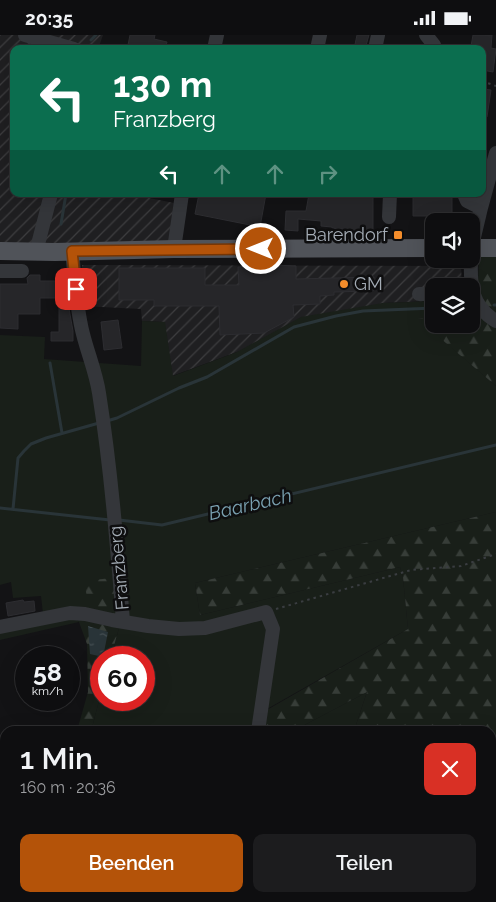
<!DOCTYPE html>
<html lang="de">
<meta charset="utf-8">
<style>
:root{--surface:#0e0e10;--page:#1c1c1e;--text:#f1f3f6;--muted:#9b9c9f;--line:#2e2e30;--accent:#b45309}
body{margin:0;font-family:Raleway,sans-serif;background:var(--page);color:var(--text);height:100vh;display:flex;flex-direction:column;font-size:19px;white-space:nowrap}
*{box-sizing:border-box;margin:0}
p{font-size:16px;color:var(--muted)}
.icon{flex:none;width:28px;height:28px;fill:none;stroke:currentColor;stroke-width:2;stroke-linecap:round;stroke-linejoin:round}
.map{position:relative;flex:1;overflow:hidden}
.drawer{position:absolute;left:0px;top:691px;width:496px;height:176px;display:flex;flex-direction:column;background:var(--surface);border-radius:15px 15px 0 0;box-shadow:0 5px 20px #0002,0 0 0 1px var(--line)}
.drawer>*{flex:none}
.hud{position:absolute;left:10px;top:10px;width:476px;height:152px;border-radius:10px;box-shadow:0 5px 20px #0002,0 0 0 1px var(--line);background:#0b6e4f;color:#fff;overflow:hidden}
.buttons{position:absolute;left:425px;top:178px;display:grid;gap:10px}
.buttons a{display:grid;place-items:center;width:55px;height:55px;border-radius:10px;background:var(--surface);box-shadow:0 5px 20px #0002,0 0 0 1px var(--line);font-size:25px}
.speed{position:absolute;left:15px;top:611px;display:flex;gap:10px;font-size:25px;font-weight:700;text-align:center}
.speed>*{display:grid;place-content:center;width:65px;height:65px;border-radius:50%;background:var(--surface);box-shadow:0 5px 20px #0002,0 0 0 1px var(--line);line-height:1}
.speed small{font-size:12px;font-weight:400}
.speed .limit{border:8px solid #d22;background:#fff;color:#111}
.pin{position:absolute;display:grid;place-items:center;width:42px;height:42px;color:#fff;margin:-21px;border-radius:10px;box-shadow:0 2px 8px #0006}
.me{position:absolute;width:55px;margin:-28px;rotate:270deg;stroke-linejoin:round;filter:drop-shadow(0 0 4px #0008)}
.turn{display:flex;align-items:center;gap:18px;height:105px;padding:0 20px;font-size:22px}
.turn .icon{width:65px;height:65px;stroke-width:2.5}
.turn b{display:block;font-size:35px;line-height:42px}
.lanes{display:flex;align-items:center;height:48px;padding:0 20px;background:#0003;justify-content:center;gap:25px;direction:ltr}
.lanes .off{opacity:.35}
.round{display:grid;place-items:center;flex:none;width:52px;height:52px;border-radius:10px;background:var(--page)}
.headline{display:flex;align-items:center;justify-content:space-between;height:85px;padding:0 20px}
h1{font-size:30px;font-weight:600;line-height:38px}
.action{display:flex;gap:10px;margin-top:auto;padding:10px 20px}
.action a{flex:1;height:58px;border-radius:10px;background:var(--accent);color:#fff;font-size:20px;font-weight:600;line-height:58px;text-align:center}
.action a+a{background:var(--page);color:var(--text)}
.status{display:flex;justify-content:space-between;align-items:center;height:35px;padding:0 25px;background:var(--surface);direction:ltr}
.status svg{height:14px;fill:currentColor}
.map>svg:first-child{display:block}
.industrial{fill:url(#industrial-furrows)}
.grass{fill:#191f19}
.forest{fill:url(#forest-firs)}
.water{fill:url(#water-ripples)}
.lines{fill:none;stroke-linecap:round;stroke-linejoin:round}
.stream{stroke:#293438;stroke-width:3}
.building{fill:#262629;stroke:#2d2d31}
.path{stroke:#3a3d41;stroke-width:2;stroke-dasharray:2.5 4;stroke-linecap:butt}
.minor{stroke:#34363a;stroke-width:14}
.major{stroke:#505359;stroke-width:18}
.route-casing{stroke:#753606;stroke-width:12}
.route{stroke:#b45309;stroke-width:9}
.poi-dot{fill:#f48d2b;stroke:#0e0e0f;stroke-width:2}
.labels{text-anchor:middle;stroke-width:5;stroke-linejoin:round;paint-order:stroke}
.poi-label{font-size:18px;fill:#a4acb5;stroke:#0e0e0f;text-anchor:end}
.street-label{font-size:18px;fill:#a4acb5;stroke:#0e0e0f}
.water-label{font-size:19px;font-style:italic;fill:#7aa1b1;stroke:#0e0e0f}
</style>
<div class="status"><b>20:35</b><svg viewBox="0 0 49 12"><path d="M0 12V9h3v3zM5 12V6h3v6zM10 12V3h3v9zM15 12V0h3v12zM26 1h20v11H26zM47 4h2v5h-2z"/></svg></div>
<div class="map">
<svg width="496" height="867" viewBox="0 0 496 867">
<defs>
<pattern id="industrial-furrows" width="10" height="10" patternUnits="userSpaceOnUse" patternTransform="scale(1.25)"><rect width="10" height="10" fill="#1f1f21"/><path d="M-1 1l2-2M0 10L10 0M9 11l2-2" fill="none" stroke="#3d3d3f"/></pattern>
<pattern id="forest-firs" width="22" height="20" patternUnits="userSpaceOnUse" patternTransform="scale(1.25)"><rect width="22" height="20" fill="#191f19"/><path d="M5 1l3.5 6h-7zM16 11l3.5 6h-7z" fill="#373d38"/></pattern>
<pattern id="water-ripples" width="26" height="14" patternUnits="userSpaceOnUse" patternTransform="scale(1.25)"><rect width="26" height="14" fill="#293438"/><path d="M2 4q2-2 4 0t4 0M15 11q2-2 4 0t4 0" fill="none" stroke="#454f53"/></pattern>
</defs>
<rect width="100%" height="100%" fill="#131315"/>
<path class="industrial" d="M 0,0 L 103,0 L 98,14 L 14,14 L 14,159 L 129,159 L 174,168 L 169,207 L 0,209 Z
M 82,230 L 461,231 L 462,251 L 434,251 L 434,266 L 383,268 L 237,317 L 172,341 L 164,287 L 142,286 L 141,274 L 82,271 Z"/>
<path class="grass" d="M 434,266 L 434,282 L 419,284 L 496,351 L 496,477 L 195,548 L 200,580 L 400,532 L 403,542 L 408,594 L 267,674 L 264,696 L 91,696 L 101,658 L 101,665 L 144,665 L 144,622 L 111,622 L 120,589 L 43,579 L 41,561 L 13,563 L 11,547 L 0,550 L 0,300 L 45,302 L 44,324 L 141,331 L 142,286 L 165,287 L 173,341 L 237,317 L 301,282 L 383,268 Z
M 72,580 L 79,587 L 0,605 L 0,596 Z
M 367,657 L 354,696 L 293,696 Z
M 47,862 L 300,863 L 299,867 L 45,867 Z"/>
<path class="forest" d="M 496,220 L 496,351 L 418,284 L 434,282 L 434,289 L 471,289 L 471,277 L 477,276 L 479,222 Z
M 496,477 L 496,867 L 299,867 L 300,862 L 491,862 L 491,696 L 354,696 L 367,657 L 293,696 L 264,696 L 267,675 L 408,594 L 403,542 L 400,532 L 200,580 L 195,548 Z
M 112,543 L 118,576 L 89,573 L 84,546 Z
M 72,580 L 120,589 L 111,622 L 101,622 L 101,658 L 91,696 L 77,696 L 88,657 L 87,609 L 79,587 Z
M 5,829 L 5,862 L 47,863 L 45,867 L 0,867 L 0,832 Z"/>
<path class="water" d="M 88,591 L 108,597 L 103,622 L 90,619 Z"/>
<g class="lines">
<path class="stream" d="M 91,5 L 96,0
M 61,189 L 66,159
M 494,270 L 496,270
M 50,328 L 62,398
M 107,386 L 117,383 L 179,353 L 207,342 L 294,292 L 336,281 L 363,276 L 434,273
M 0,473 L 110,485
M 13,474 L 18,423 L 24,416 L 31,409 L 46,403 L 99,388
M 119,485 L 162,490 L 496,410"/>
</g>
<path class="building" d="M 130,0 L 155,0 L 154,4 L 167,7 L 165,14 L 146,14 L 128,10 Z
M 357,0 L 369,0 L 365,14 L 354,14 Z
M 473,0 L 492,0 L 491,13 L 496,14 L 493,37 L 482,35 L 482,14 L 476,14 L 476,12 L 471,11 Z
M 482,54 L 491,55 L 487,82 L 482,82 Z
M 199,159 L 266,159 L 260,192 L 195,179 Z
M 309,159 L 373,159 L 373,196 L 358,196 L 332,193 L 332,192 L 321,191 L 321,186 L 298,184 L 298,196 L 285,195 L 286,176 L 306,176 Z
M 413,159 L 452,159 L 452,181 L 413,181 Z
M 273,230 L 296,231 L 296,244 L 374,242 L 374,255 L 369,255 L 369,256 L 334,257 L 334,260 L 320,261 L 320,269 L 293,270 L 294,282 L 264,298 L 220,300 L 219,271 L 154,271 L 154,265 L 119,265 L 119,233 L 205,233 L 205,250 L 239,250 L 238,232 Z
M 30,240 L 40,240 L 40,246 L 60,246 L 60,263 L 40,263 L 40,279 L 18,279 L 18,294 L 0,293 L 0,249 L 28,249 L 27,243 Z
M 59,268 L 68,268 L 73,296 L 73,306 L 51,306 L 51,297 L 59,297 Z
M 118,285 L 122,313 L 104,315 L 101,287 Z
M 23,565 L 24,567 L 34,566 L 35,576 L 8,581 L 6,568 Z"/>
<g class="lines">
<path class="path" d="M 482,46 L 496,51
M 276,574 L 411,535 L 461,531 L 496,519"/>
<path class="minor" d="M 25,0 L 74,14
M 426,0 L 434,10 L 435,14
M 214,14 L 217,0
M 317,14 L 320,0
M 375,14 L 378,0
M 464,159 L 467,166 L 481,173
M 389,182 L 390,159
M 174,214 L 182,159
M 471,215 L 481,173 L 496,118
M 72,216 C 75,244 76,272 83,299 C 88,319 96,338 99,358 C 111,434 117,510 123,586
M 36,217 L 51,159
M 471,224 C 470,250 471,271 496,286
M 0,236 L 22,236
M 419,259 L 434,259
M 0,592 L 70,578 L 85,579 L 112,585 L 148,591 L 179,594 L 205,593 L 266,577 L 273,594 L 258,696"/>
<path class="major" d="M 471,213 L 496,213
M 0,216 L 55,217 L 174,214 L 434,213"/>
</g>
<g class="lines">
<g class="route-casing">
<path id="route" d="M 76,254 L 72,216 L 261,214"/>
</g>
<use href="#route" class="route"/>
</g>
<g class="poi-dot">
<rect x="393" y="195" width="10" height="10" rx="2.5"/>
<circle cx="344" cy="249" r="5"/>
</g>
<g class="labels">
<g class="poi-label">
<text x="388" y="206">Barendorf</text>
<text x="354" y="255" text-anchor="start">GM</text>
</g>
<g class="street-label">
<text transform="translate(119 533) rotate(-95)" y="6">Franzberg</text>
</g>
<g class="water-label">
<text transform="translate(250 469) rotate(-13)" y="7">Baarbach</text>
</g>
</g>
</svg>
<div class="buttons">
<a><svg class="icon" aria-label="sound" viewBox="0 0 24 24"><path d="M4 9h4l5-4v14l-5-4H4zM17 9q2 3 0 6"/></svg></a>
<a><svg class="icon" aria-label="layers" viewBox="0 0 24 24"><path d="M12 4l9 5-9 5-9-5zM3 14l9 5 9-5"/></svg></a>
</div>
<div class="speed"><div>58<small>km/h</small></div><div class="limit">60</div></div>
<div class="pin" style="left:76px;top:254px;background:#d93025"><svg class="icon" aria-label="arrive" viewBox="0 0 24 24"><path d="M6 21V4h12l-3 4 3 4H6"/></svg></div>
<svg class="me" style="left:261px;top:214px" viewBox="-20 -20 40 40"><circle r="17" fill="#b45309" stroke="#fff" stroke-width="3"/><path d="M0-11L8 9 0 5-8 9z" fill="#fff"/></svg>
<div class="hud">
<div class="turn"><svg class="icon" aria-label="left" viewBox="0 0 24 24"><path d="M17 20v-9H6M10 6l-5 5 5 5"/></svg><div><b>130 m</b>Franzberg</div></div>
<div class="lanes"><svg class="icon" aria-label="left" viewBox="0 0 24 24"><path d="M17 20v-9H6M10 6l-5 5 5 5"/></svg><svg class="icon off" aria-label="ahead" viewBox="0 0 24 24"><path d="M12 20V5M6 11l6-6 6 6"/></svg><svg class="icon off" aria-label="ahead" viewBox="0 0 24 24"><path d="M12 20V5M6 11l6-6 6 6"/></svg><svg class="icon off" aria-label="right" viewBox="0 0 24 24"><path d="M7 20v-9h11M14 6l5 5-5 5"/></svg></div>
</div>
<section class="drawer">
<div class="headline"><div><h1>1 Min.</h1><p>160 m · 20:36</p></div><a class="round" style="background:#d93025;color:#fff"><svg class="icon" aria-label="close" viewBox="0 0 24 24"><path d="M6 6l12 12M18 6L6 18"/></svg></a></div>
<div class="action"><a>Beenden</a><a>Teilen</a></div>
</section>
</div>
